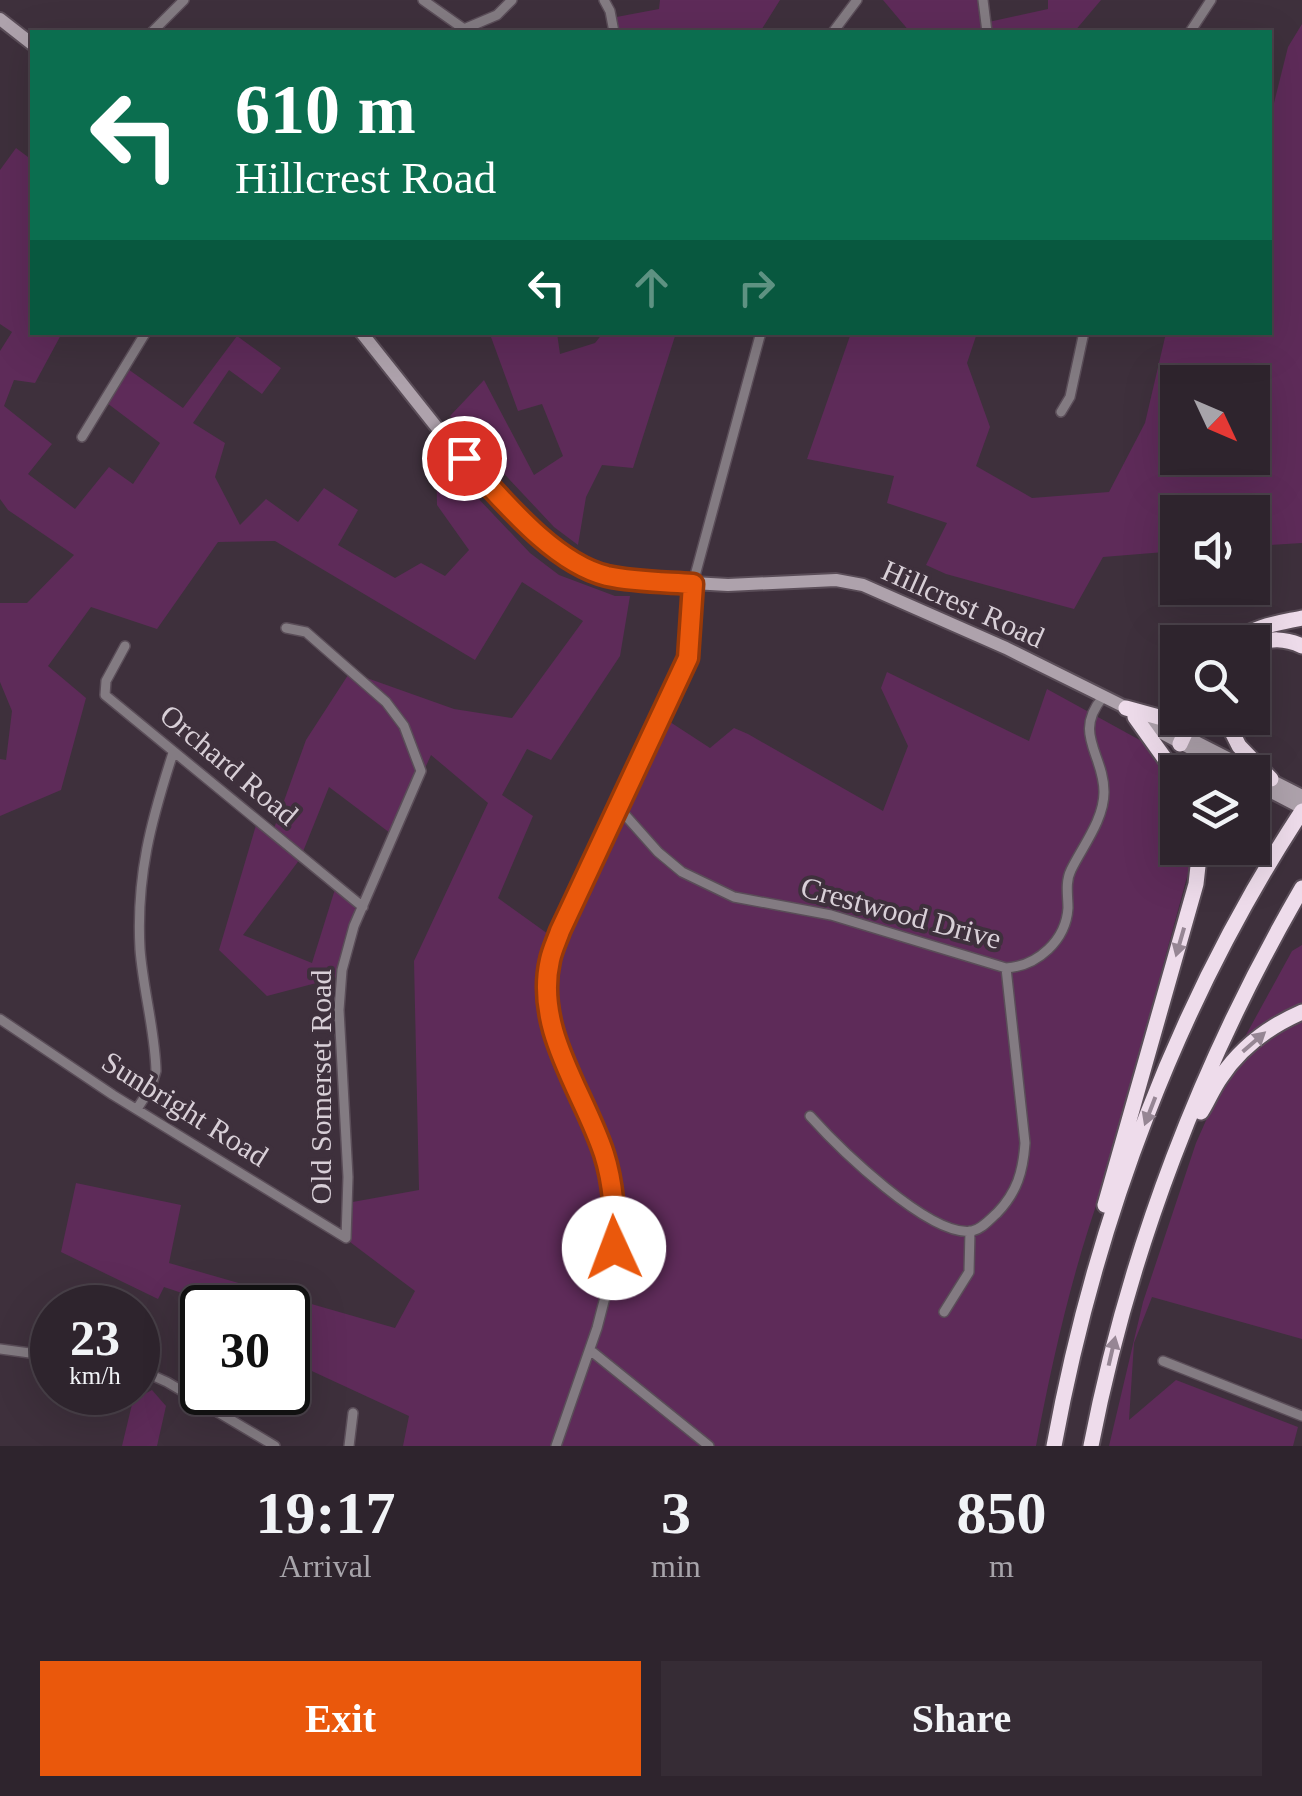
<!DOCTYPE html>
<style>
:root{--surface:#2e242d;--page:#362c35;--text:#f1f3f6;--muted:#a7a4aa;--line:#494149;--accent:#ea580c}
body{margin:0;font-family:"Times New Roman",serif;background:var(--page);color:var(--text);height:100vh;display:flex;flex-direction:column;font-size:38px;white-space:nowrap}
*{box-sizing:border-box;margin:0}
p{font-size:32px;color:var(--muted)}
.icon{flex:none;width:55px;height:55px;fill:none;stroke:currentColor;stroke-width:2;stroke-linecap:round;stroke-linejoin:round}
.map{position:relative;height:1446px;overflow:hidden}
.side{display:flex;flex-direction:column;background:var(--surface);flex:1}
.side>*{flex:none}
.hud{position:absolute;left:30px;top:30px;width:1242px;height:305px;border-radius:0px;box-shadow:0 10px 40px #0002,0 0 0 2px var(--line);background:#0b6e4f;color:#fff;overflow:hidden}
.needle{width:65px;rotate:134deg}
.tools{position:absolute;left:1160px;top:365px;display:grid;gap:20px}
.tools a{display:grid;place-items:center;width:110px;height:110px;border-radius:0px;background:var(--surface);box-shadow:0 10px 40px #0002,0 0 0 2px var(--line);font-size:50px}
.speed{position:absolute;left:30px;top:1285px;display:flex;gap:20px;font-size:50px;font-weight:700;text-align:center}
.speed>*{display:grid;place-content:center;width:130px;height:130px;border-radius:50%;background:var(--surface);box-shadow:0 10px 40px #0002,0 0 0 2px var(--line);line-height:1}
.speed small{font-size:25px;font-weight:400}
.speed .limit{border:5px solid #111;border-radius:15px;background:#fff;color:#111}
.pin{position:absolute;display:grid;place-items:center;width:85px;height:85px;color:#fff;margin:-42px;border:5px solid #fff;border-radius:50%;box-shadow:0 2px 10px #0007}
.me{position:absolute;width:110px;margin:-55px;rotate:358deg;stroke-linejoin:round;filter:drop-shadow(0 0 8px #0008)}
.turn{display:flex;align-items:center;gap:35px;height:210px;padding:0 40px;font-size:45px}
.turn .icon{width:130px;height:130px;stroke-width:2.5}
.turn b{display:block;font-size:70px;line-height:85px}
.lanes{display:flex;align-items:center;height:95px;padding:0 40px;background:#0003;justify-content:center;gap:50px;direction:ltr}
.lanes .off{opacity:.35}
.eta{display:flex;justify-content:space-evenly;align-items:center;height:170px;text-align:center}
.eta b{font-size:60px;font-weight:700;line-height:70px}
.primary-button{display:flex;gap:20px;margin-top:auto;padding:20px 40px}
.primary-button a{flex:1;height:115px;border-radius:0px;background:var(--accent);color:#fff;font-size:40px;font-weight:700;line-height:115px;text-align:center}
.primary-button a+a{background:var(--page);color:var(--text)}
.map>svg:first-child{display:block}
.green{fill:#5e2b59;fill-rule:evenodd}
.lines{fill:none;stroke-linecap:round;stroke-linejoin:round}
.minor-casing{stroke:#5a4d58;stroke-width:12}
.secondary-casing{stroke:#5a4d58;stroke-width:16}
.motorway-casing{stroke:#5a4d58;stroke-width:19}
.minor{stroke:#837b82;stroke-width:9}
.secondary{stroke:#aea2ac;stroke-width:12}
.motorway{stroke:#eedceb;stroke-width:15}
.oneway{fill:#968694}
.route-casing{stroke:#983908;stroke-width:25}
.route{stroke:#ea580c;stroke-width:18}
.labels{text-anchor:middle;stroke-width:8;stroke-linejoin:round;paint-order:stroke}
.street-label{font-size:30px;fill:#d8cfd7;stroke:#3e303c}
</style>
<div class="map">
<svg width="1302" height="1446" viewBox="0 0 1302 1446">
<rect width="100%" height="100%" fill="#3e303c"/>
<path class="green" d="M 660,0 L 780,0 L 760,32 L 611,32 L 611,18 L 659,9 Z
M 883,0 L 978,0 L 984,23 L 1048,9 L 1048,0 L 1101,0 L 1074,32 L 910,32 Z
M 1302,24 L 1302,543 L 1253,546 L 1252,512 L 1178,512 L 1177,551 L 1103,557 L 1074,609 L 946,574 L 926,565 L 947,523 L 887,503 L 894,476 L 807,459 L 851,333 L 977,333 L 967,363 L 990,427 L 976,466 L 1032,498 L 1109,492 L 1145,423 L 1166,333 L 1270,332 L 1270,119 L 1288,47 ZM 1252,382 L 1252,458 L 1178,458 L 1178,382 Z
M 16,148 L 32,160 L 32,332 L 62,333 L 35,383 L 14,380 L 4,406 L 52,444 L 28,474 L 75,509 L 109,467 L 133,484 L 160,443 L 103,400 L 125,367 L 183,408 L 237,336 L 281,368 L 262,394 L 229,370 L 193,423 L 225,443 L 215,477 L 240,525 L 266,499 L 298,522 L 324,488 L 358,510 L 338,545 L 395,578 L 421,563 L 445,576 L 469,550 L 437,505 L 436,454 L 530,553 L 559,575 L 615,596 L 630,596 L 620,656 L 551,760 L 527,749 L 502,795 L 533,816 L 498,898 L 562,944 L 667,720 L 710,748 L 734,728 L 748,734 L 883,811 L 908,746 L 881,688 L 887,672 L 1029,741 L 1047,689 L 1156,749 L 1152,755 L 1177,798 L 1178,848 L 1188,848 L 1190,866 L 1104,1183 C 1073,1268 1053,1357 1036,1446 L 403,1446 L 409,1416 L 288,1360 L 288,1308 L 202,1308 L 202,1321 L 186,1313 L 191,1296 L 164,1287 L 158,1299 L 61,1252 L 76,1183 L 181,1205 L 169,1263 L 395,1328 L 415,1291 L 346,1239 L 347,1203 L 419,1190 L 414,961 L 488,803 L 431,755 L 394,836 L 329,787 L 300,859 L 243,935 L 312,963 L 336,886 L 359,909 L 339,977 L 267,996 L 219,950 L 257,822 L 272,834 L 306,740 L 350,672 L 454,709 L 512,718 L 583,621 L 522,582 L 475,660 L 275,541 L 218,542 L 157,629 L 91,607 L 48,666 L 86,698 L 61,790 L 0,816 L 0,759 L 6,760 L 12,711 L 0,682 L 0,603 L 27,603 L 74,555 L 8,510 L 0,499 L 0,351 L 12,332 L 0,324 L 0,170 Z
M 499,333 L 557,333 L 560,354 L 595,343 L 603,333 L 676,333 L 633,468 L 602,465 L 586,497 L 578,545 L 554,527 L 450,416 L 484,380 L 534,475 L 563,456 L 542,404 L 518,411 L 491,337 Z
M 1302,945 L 1302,1339 L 1152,1297 L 1134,1343 L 1129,1420 L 1176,1380 L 1298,1427 L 1293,1446 L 1109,1446 L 1143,1302 L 1196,1143 L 1235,1055 L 1292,951 Z
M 152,1390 L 166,1406 L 157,1446 L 122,1446 L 133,1400 Z"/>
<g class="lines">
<g class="minor-casing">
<path id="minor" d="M 423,0 L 464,29 L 497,15 L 512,0
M 604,0 L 610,11 L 614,32
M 983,0 L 987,32
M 152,32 L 184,0
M 833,32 L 857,0
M 1190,32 L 1211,0
M 1061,412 L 1070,397 L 1084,332
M 82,437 L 146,332
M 125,646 L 106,681 L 105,695 L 363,907
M 618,807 L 658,852 L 682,872 L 734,897 L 831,915 L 1006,968 C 1038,966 1066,940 1068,908 C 1068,896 1065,882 1071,870 C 1082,847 1104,820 1104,792 C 1104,754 1072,734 1103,697
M 0,1019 L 113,1095 L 346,1238 L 348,1177 L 339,1010 L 342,970 L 354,926 L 421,771 L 404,726 L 386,702 L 306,632 L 286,628
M 137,1109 L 151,1087 L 156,1071 C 155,1030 143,990 140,949 C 136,876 151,821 173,753
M 810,1116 C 837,1146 930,1238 972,1231 C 982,1229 990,1219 997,1213 C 1017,1192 1023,1172 1025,1143 L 1006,968
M 944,1312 L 969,1272 L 970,1231
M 0,1349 L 52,1356
M 590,1350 L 709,1446
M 1163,1361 L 1302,1416
M 138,1369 L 167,1382 L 275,1446
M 349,1446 L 353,1413
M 556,1446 L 597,1328 L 610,1278 L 614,1242 L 612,1198 L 606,1161 L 564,1064 L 552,1023 L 549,998 L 550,960 L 560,931 L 593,858 L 688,658 L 693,583 L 761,332"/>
</g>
<g class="secondary-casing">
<path id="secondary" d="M 0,19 L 32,44
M 361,332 L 446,439 L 482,477 L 531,527 L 560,554 L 578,565 L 607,576 L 640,580 L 728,585 L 836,580 L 863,585 L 1006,648 L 1135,712
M 1153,720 L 1302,796
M 1147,725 L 1235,772
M 1252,782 L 1302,808"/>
</g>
<g class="motorway-casing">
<path id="motorway" d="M 1235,642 C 1253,626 1279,623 1302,618
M 1252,645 C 1270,638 1285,638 1302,646
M 1126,708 L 1166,719 L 1178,717
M 1135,717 L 1178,777
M 1225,718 L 1239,746 L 1271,779
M 1180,744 L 1192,718
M 1201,1112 C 1208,1101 1213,1088 1221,1077 C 1241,1047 1270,1026 1302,1012
M 1105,1205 L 1196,884 L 1200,848
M 1054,1446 C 1095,1222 1177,1002 1302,811
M 1091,1446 C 1129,1250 1202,1060 1302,888"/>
</g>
<use href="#minor" class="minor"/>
<use href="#secondary" class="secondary"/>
<use href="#motorway" class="motorway"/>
</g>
<defs><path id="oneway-solid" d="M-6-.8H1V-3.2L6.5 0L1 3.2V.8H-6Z" transform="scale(2.5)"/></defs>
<g class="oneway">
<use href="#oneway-solid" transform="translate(1180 942) rotate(106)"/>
<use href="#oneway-solid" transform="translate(1254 1042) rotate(-41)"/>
<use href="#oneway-solid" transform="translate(1150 1111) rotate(111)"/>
<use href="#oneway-solid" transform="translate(1112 1351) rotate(-77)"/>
</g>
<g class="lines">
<g class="route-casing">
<path id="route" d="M 464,458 C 501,498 553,563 607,576 C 635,582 665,582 693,584 L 688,658 L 560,931 C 557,940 552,950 550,960 C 534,1030 584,1092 604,1154 C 613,1182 616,1218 614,1248"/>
</g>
<use href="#route" class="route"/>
</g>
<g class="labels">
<g class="street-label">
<text transform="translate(963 604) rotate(24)" y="10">Hillcrest Road</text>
<text transform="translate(229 765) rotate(40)" y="10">Orchard Road</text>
<text transform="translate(901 913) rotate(15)" y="10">Crestwood Drive</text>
<text transform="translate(321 1087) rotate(-90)" y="10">Old Somerset Road</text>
<text transform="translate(185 1109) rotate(32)" y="10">Sunbright Road</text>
</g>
</g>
</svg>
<div class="tools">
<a><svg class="needle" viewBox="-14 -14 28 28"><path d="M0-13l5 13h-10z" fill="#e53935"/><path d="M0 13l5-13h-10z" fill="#a7a4aa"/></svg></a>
<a><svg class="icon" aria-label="sound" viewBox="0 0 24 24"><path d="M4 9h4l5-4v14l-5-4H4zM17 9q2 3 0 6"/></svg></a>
<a><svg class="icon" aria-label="search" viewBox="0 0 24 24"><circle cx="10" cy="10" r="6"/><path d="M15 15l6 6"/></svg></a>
<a><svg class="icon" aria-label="layers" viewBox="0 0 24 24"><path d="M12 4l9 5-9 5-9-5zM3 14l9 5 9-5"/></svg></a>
</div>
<div class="speed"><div>23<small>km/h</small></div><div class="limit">30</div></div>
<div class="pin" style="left:464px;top:458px;background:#d93025"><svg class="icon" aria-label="arrive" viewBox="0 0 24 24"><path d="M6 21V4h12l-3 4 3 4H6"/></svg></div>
<svg class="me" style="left:614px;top:1248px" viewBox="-20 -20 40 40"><circle r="19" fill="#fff"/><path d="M0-13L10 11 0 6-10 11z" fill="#ea580c"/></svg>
<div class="hud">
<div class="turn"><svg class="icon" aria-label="left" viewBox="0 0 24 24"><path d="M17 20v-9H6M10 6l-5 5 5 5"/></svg><div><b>610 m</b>Hillcrest Road</div></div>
<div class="lanes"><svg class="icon" aria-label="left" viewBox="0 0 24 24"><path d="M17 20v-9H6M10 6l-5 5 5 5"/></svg><svg class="icon off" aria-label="ahead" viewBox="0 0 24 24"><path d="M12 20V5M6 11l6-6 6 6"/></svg><svg class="icon off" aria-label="right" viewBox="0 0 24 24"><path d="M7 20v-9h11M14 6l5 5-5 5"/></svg></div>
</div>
</div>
<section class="side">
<div class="eta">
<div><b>19:17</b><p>Arrival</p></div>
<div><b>3</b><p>min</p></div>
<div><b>850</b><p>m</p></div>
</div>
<div class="primary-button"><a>Exit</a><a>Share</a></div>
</section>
